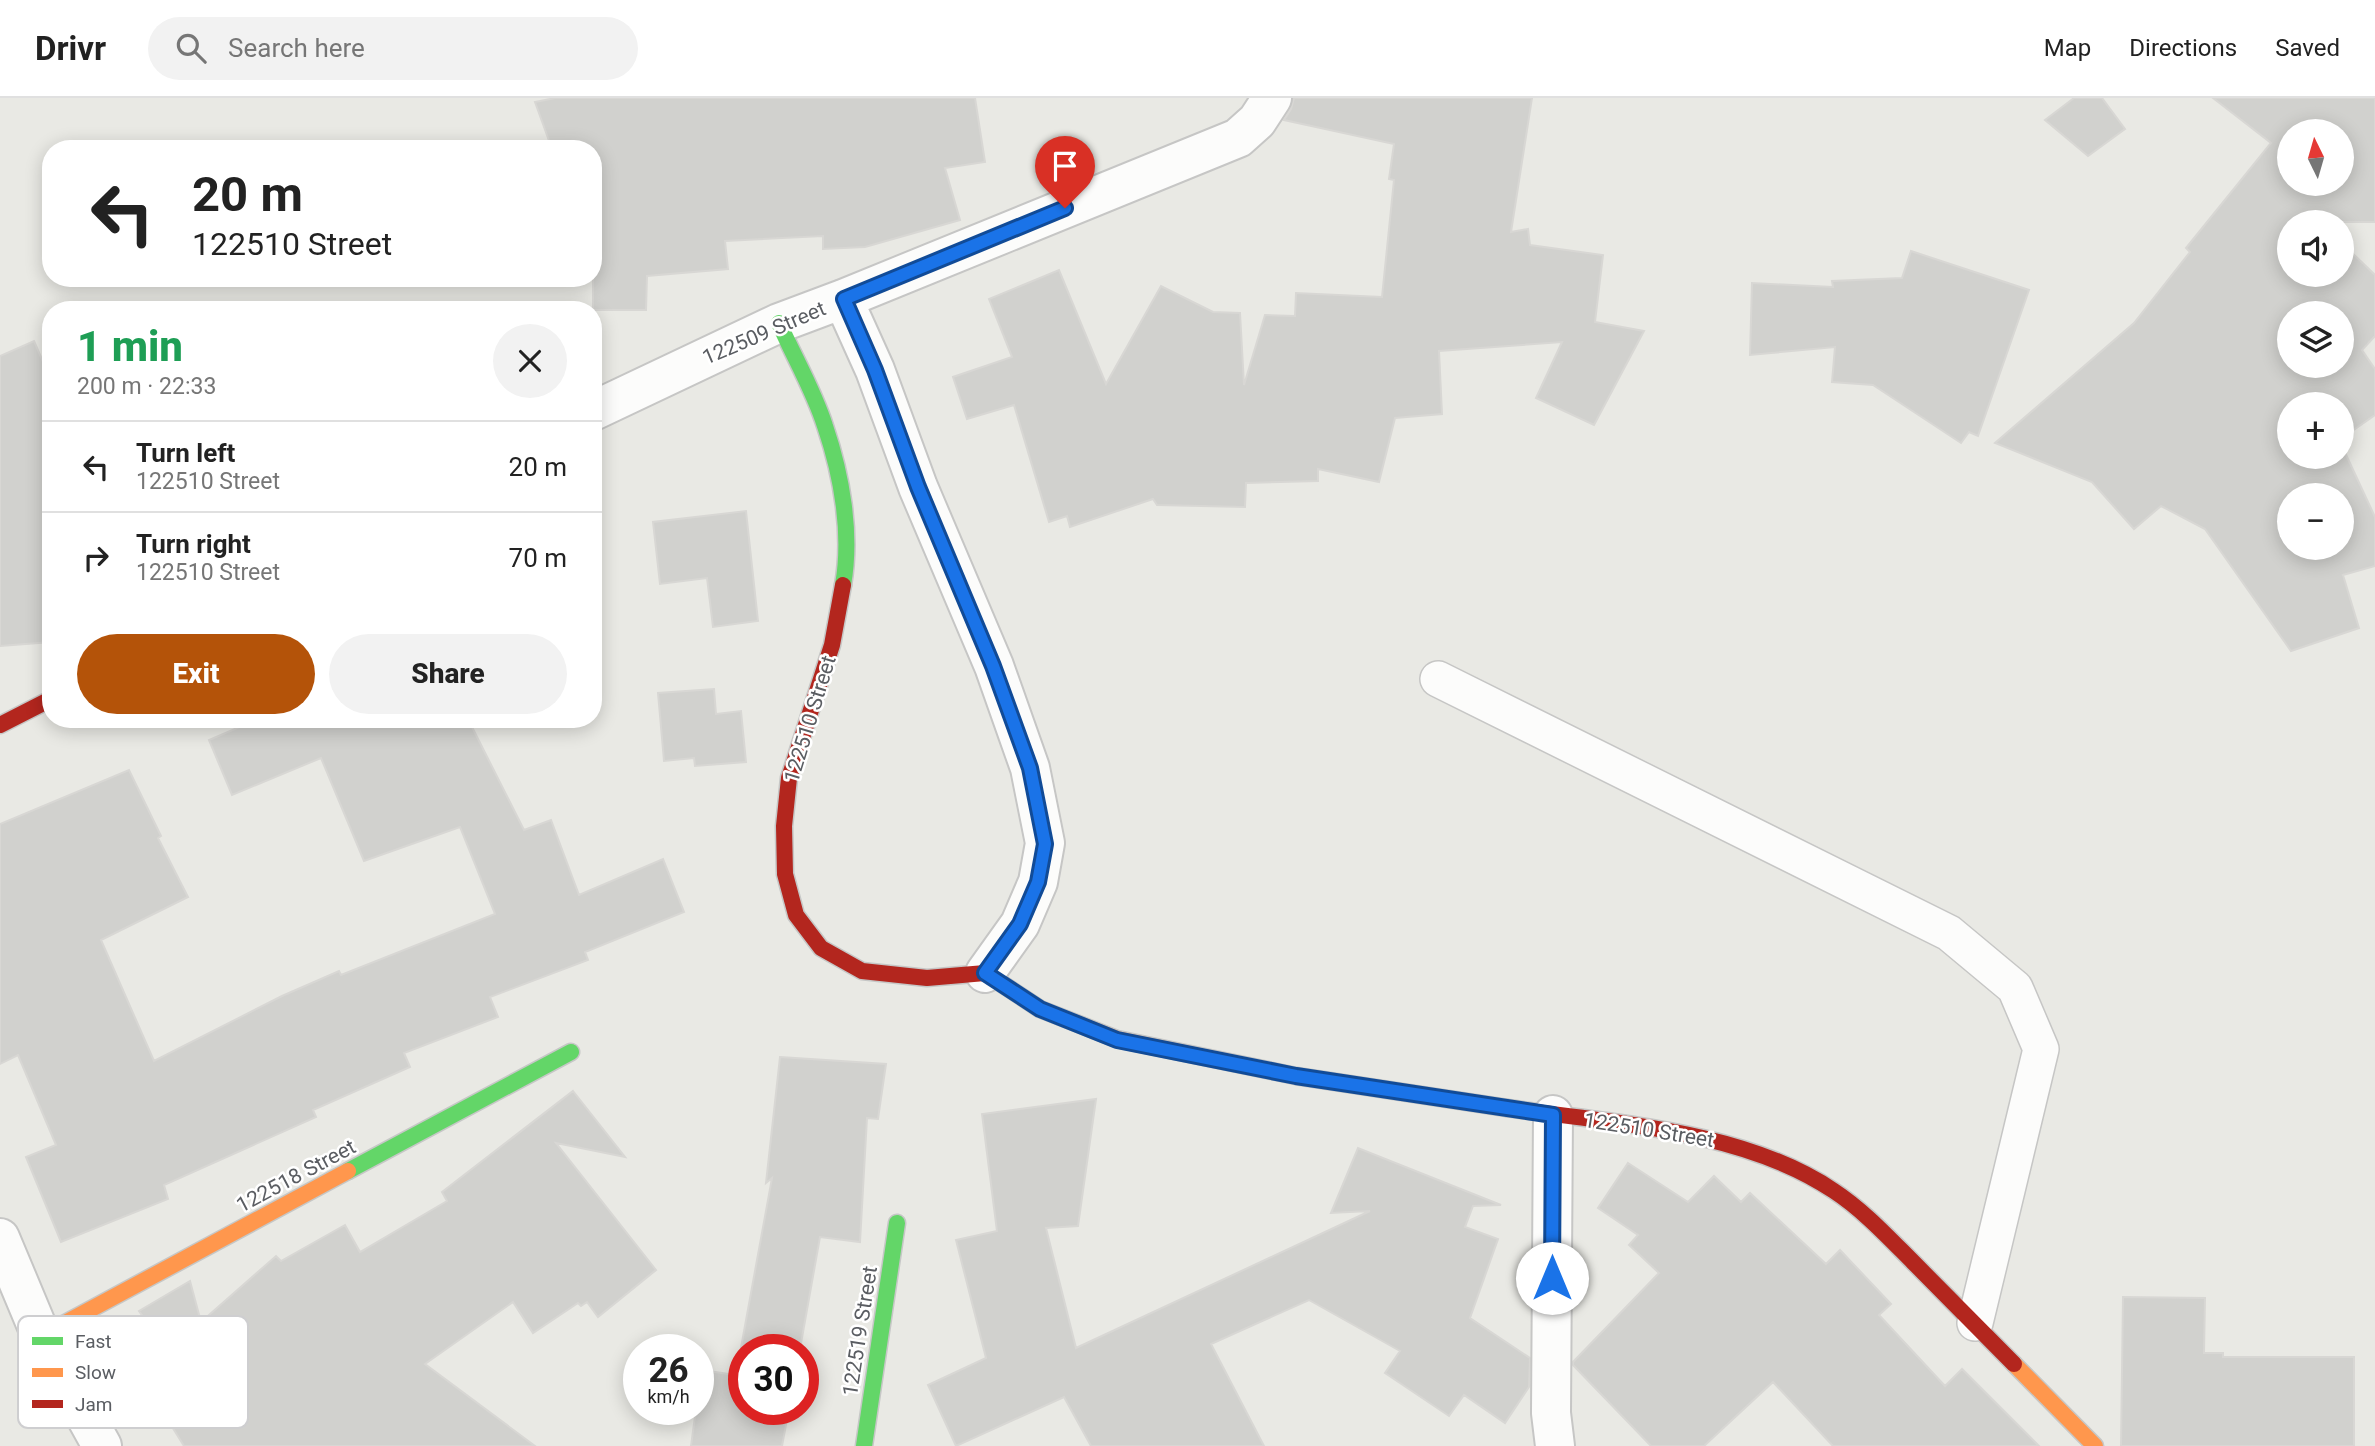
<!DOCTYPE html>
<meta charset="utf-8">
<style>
:root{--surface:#fff;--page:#f2f2f2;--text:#222;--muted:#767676;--line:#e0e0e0;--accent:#b45309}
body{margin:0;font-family:Roboto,sans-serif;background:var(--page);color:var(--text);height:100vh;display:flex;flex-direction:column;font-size:26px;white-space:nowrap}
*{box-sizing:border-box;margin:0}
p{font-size:23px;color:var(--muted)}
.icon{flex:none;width:38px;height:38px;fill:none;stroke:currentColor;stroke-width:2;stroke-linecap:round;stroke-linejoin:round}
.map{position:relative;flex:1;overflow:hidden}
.panel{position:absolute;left:42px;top:203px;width:560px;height:427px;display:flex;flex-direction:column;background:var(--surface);border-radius:28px;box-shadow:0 4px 18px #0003}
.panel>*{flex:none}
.top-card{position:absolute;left:42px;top:42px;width:560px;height:147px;border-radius:28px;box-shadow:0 4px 18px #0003;background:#fff;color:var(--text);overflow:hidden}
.needle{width:46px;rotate:355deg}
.fabs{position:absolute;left:2277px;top:21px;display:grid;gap:14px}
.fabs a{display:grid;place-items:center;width:77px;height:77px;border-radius:50%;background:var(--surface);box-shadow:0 4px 18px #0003;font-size:35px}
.speed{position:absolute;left:623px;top:1236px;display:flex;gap:14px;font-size:35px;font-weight:700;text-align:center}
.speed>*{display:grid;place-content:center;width:91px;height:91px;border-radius:50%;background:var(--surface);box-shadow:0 4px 18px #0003;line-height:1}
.speed small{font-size:18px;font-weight:400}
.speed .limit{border:10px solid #d22;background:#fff;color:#111}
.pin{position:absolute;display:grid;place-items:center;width:60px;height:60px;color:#fff;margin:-72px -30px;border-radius:50% 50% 50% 0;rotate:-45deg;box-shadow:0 0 7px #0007}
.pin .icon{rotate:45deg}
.me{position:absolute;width:77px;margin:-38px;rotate:0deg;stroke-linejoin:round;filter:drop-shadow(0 0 5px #0008)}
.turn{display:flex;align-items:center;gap:24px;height:147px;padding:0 35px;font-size:32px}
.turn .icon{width:91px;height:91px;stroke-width:2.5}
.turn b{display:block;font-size:49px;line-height:60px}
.round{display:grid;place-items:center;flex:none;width:74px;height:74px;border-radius:37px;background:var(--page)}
.overview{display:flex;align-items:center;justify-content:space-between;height:119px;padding:0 35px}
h1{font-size:42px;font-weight:800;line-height:52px;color:#1e9e55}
.action{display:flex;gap:14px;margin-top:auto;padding:14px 35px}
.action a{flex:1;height:80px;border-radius:42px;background:var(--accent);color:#fff;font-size:28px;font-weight:800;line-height:80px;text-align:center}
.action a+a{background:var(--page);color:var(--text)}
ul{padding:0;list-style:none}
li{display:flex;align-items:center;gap:21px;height:91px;padding:0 35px;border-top:2px solid var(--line)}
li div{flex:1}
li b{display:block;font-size:26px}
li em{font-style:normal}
header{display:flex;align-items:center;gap:42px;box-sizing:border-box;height:98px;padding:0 35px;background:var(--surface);border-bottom:2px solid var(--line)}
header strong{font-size:33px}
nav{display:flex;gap:38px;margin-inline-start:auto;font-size:24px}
.search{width:490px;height:63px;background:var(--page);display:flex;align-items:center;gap:18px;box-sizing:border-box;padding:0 24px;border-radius:38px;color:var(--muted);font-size:26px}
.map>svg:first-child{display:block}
.building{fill:#d1d1ce;stroke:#d8d7d4;stroke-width:2;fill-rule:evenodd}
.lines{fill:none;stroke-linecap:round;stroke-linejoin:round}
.lane-casing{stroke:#c6c6c5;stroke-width:38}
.street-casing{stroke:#c6c6c5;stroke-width:42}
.fast-casing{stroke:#c6c7c6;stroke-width:19}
.slow-casing{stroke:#c6c7c6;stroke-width:19}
.jam-casing{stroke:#c6c7c6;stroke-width:19}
.lane{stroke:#fcfcfb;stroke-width:35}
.street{stroke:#fcfcfb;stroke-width:38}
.fast{stroke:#63d668;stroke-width:16}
.slow{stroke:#ff974d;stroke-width:16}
.jam{stroke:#b3261e;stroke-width:16}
.route-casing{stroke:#114b97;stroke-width:18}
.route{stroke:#1a73e8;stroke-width:12}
.labels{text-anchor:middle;stroke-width:5;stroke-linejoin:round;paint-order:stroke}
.street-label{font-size:21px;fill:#5a5d62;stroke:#fff}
.key{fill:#fff;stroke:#ceced0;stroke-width:2}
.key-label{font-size:19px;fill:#5a5d62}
</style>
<header>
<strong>Drivr</strong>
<div class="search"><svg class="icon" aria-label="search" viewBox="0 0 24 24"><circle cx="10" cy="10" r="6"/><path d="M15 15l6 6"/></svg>Search here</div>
<nav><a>Map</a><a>Directions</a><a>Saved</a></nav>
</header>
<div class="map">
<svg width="2375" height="1348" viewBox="0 0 2375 1348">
<rect width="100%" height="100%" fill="#e9e9e4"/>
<path class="building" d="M 555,0 L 975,0 L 985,64 L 945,70 L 960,122 L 865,149 L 823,151 L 823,138 L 725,143 L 728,171 L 647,178 L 646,212 L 593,212 L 593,51 L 552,51 L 535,4 Z
M 1294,0 L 1532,0 L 1511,134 L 1528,131 L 1530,147 L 1603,157 L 1595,224 L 1644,233 L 1594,327 L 1536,300 L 1562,244 L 1439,253 L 1442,316 L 1395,320 L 1379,384 L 1318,371 L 1318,383 L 1246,385 L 1245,409 L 1157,407 L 1153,401 L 1070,429 L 1067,418 L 1049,424 L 1014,307 L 967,321 L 953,279 L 1012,259 L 989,201 L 1059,172 L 1106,286 L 1161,188 L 1213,214 L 1240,215 L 1244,287 L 1265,217 L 1295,218 L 1296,195 L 1382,199 L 1394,82 L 1389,81 L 1394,46 L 1284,22 L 1291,11 Z
M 2074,0 L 2102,0 L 2125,31 L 2088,58 L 2045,22 Z
M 2213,0 L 2375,0 L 2375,124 L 2289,124 L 2289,177 L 2342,177 L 2342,145 L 2375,177 L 2375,238 L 2362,252 L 2375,271 L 2375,317 L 2342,340 L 2342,306 L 2289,306 L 2289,359 L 2342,359 L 2342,348 L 2375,419 L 2375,468 L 2343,477 L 2359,530 L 2291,553 L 2205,431 L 2161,408 L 2134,431 L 2092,384 L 1995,345 L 2134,225 L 2190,154 L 2186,150 L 2271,45 ZM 2289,33 L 2342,33 L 2342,86 L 2289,86 ZM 2289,215 L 2342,215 L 2342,268 L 2289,268 ZM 2289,397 L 2342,397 L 2342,450 L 2289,450 Z
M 1911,153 L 2029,192 L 1978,338 L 1969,334 L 1961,345 L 1873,287 L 1832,284 L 1835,249 L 1750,257 L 1752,185 L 1833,189 L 1832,183 L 1902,180 Z
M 34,243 L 51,282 L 51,544 L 0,548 L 0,258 Z
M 746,413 L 758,523 L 713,529 L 707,480 L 660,486 L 653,424 Z
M 714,591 L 716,616 L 741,613 L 746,664 L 695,668 L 694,660 L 664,663 L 658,595 Z
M 258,621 L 468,621 L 524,732 L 551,722 L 579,797 L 663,761 L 684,814 L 585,854 L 588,862 L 490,899 L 498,919 L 404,955 L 410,969 L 313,1012 L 316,1019 L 164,1087 L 168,1101 L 61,1144 L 26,1059 L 56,1047 L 18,957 L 0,966 L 0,726 L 129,672 L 161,738 L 158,740 L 188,799 L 101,842 L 154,963 L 282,898 L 339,873 L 341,877 L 495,816 L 460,729 L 364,763 L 321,660 L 232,697 L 209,642 Z
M 780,959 L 886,966 L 878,1021 L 867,1020 L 860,1144 L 820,1139 L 800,1251 L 744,1251 L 744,1311 L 789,1311 L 782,1348 L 691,1348 L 696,1311 L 698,1311 L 701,1272 L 736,1277 L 772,1080 L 766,1085 Z
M 573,993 L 625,1059 L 556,1045 L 656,1172 L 598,1219 L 587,1204 L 581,1208 L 578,1205 L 533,1235 L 513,1204 L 425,1266 L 535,1348 L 184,1348 L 117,1240 L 146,1223 L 139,1213 L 190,1183 L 201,1224 L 276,1158 L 281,1163 L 345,1127 L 360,1154 L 447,1103 L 442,1094 Z
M 1096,1001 L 1078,1128 L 1046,1130 L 1076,1250 L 1370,1113 L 1331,1115 L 1358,1050 L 1501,1107 L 1473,1108 L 1465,1129 L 1498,1141 L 1470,1220 L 1530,1260 L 1529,1289 L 1505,1325 L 1464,1297 L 1449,1318 L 1385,1275 L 1400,1253 L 1309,1202 L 1211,1246 L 1264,1348 L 1091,1348 L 1064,1299 L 956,1348 L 928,1287 L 986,1260 L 956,1142 L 997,1133 L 982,1016 Z
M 1628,1065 L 1688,1104 L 1714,1078 L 1741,1104 L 1750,1095 L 1826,1166 L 1840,1152 L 1891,1206 L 1879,1217 L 1945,1288 L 1962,1271 L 2039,1348 L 1833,1348 L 1773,1284 L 1704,1348 L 1651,1348 L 1573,1267 L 1573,1264 L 1659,1175 L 1629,1147 L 1638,1137 L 1598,1110 Z
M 2123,1199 L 2205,1200 L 2204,1255 L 2223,1255 L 2223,1259 L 2354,1259 L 2354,1348 L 2121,1348 Z"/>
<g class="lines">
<g class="lane-casing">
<path id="lane" d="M 1438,581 L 1949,835 L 2015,890 L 2041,951 L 1975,1225"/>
</g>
<g class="street-casing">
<path id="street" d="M 843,201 L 875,272 L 918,389 L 994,568 L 1030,670 L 1045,745 L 1038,784 L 1020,826 L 985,875
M 593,313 L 779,225 L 843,201 L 1238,40 L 1257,23 L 1272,0
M 1553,1017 L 1551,1315 L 1555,1348
M 0,1140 L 41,1238 L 102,1348"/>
</g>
<g class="fast-casing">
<path id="fast" d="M 779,225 C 794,259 814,293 825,328 C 842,378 852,436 843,487
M 348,1073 L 571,954
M 864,1348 L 897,1125"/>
</g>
<g class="slow-casing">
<path id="slow" d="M 993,880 L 1040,911 L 1117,941 L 1296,978 L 1507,1010
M 41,1238 L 348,1073
M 2014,1266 L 2095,1348"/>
</g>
<g class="jam-casing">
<path id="jam" d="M 843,487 L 832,547 L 789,680 L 784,728 L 785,776 L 796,817 L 821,850 L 862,873 L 927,880 L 985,875 L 993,880
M 0,627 L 51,601
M 1507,1010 C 1612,1025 1744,1032 1834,1093 C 1863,1112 1888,1139 1913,1164 C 1947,1198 1980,1232 2014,1266"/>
</g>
<use href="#lane" class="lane"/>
<use href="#street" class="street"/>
<use href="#fast" class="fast"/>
<use href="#slow" class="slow"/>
<use href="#jam" class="jam"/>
</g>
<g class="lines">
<g class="route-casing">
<path id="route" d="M 1065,110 L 844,201 L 875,272 L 918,389 L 993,568 L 1030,670 L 1045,746 L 1038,784 L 1020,826 L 985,875 L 1040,911 L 1117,942 L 1296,978 L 1553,1017 L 1552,1180"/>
</g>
<use href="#route" class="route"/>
</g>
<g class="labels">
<g class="street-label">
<text transform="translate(764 235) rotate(-23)" y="7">122509 Street</text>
<text transform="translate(810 621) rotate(-73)" y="7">122510 Street</text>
<text transform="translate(1649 1032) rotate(9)" y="7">122510 Street</text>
<text transform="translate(296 1078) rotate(-28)" y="7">122518 Street</text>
<text transform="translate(860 1233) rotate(-81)" y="7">122519 Street</text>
</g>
</g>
<rect x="18" y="1218" width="230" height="112" rx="10" class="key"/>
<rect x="32" y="1239" width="31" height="8" fill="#63d668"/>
<rect x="32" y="1270" width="31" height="9" fill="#ff974d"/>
<rect x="32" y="1302" width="31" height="8" fill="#b3261e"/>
<g class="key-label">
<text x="75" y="1250">Fast</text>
<text x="75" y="1281">Slow</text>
<text x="75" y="1313">Jam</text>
</g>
</svg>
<div class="fabs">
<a><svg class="needle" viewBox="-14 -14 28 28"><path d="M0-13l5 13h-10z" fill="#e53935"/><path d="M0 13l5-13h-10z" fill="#767676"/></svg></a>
<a><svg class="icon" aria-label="sound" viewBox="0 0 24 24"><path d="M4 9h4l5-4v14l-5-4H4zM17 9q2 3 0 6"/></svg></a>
<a><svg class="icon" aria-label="layers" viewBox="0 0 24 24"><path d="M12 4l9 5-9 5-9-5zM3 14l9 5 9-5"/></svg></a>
<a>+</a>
<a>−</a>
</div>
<div class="speed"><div>26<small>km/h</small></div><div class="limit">30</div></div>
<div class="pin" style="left:1065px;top:110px;background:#d93025"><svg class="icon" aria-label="arrive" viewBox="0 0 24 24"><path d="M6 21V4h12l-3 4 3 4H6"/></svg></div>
<svg class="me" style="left:1552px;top:1180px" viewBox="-20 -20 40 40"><circle r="19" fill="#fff"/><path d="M0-13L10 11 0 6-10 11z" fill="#1a73e8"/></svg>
<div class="top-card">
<div class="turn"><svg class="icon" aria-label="left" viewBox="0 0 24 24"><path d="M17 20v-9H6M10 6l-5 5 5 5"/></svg><div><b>20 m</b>122510 Street</div></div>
</div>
<section class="panel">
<div class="overview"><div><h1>1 min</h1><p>200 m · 22:33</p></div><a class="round"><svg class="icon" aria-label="close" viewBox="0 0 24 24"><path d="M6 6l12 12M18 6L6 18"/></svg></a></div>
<ul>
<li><svg class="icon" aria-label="left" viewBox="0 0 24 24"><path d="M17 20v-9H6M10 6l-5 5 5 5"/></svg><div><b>Turn left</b><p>122510 Street</p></div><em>20 m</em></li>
<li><svg class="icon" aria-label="right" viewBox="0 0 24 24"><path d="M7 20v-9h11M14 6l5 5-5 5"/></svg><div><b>Turn right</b><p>122510 Street</p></div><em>70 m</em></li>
</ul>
<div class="action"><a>Exit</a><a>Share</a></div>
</section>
</div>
